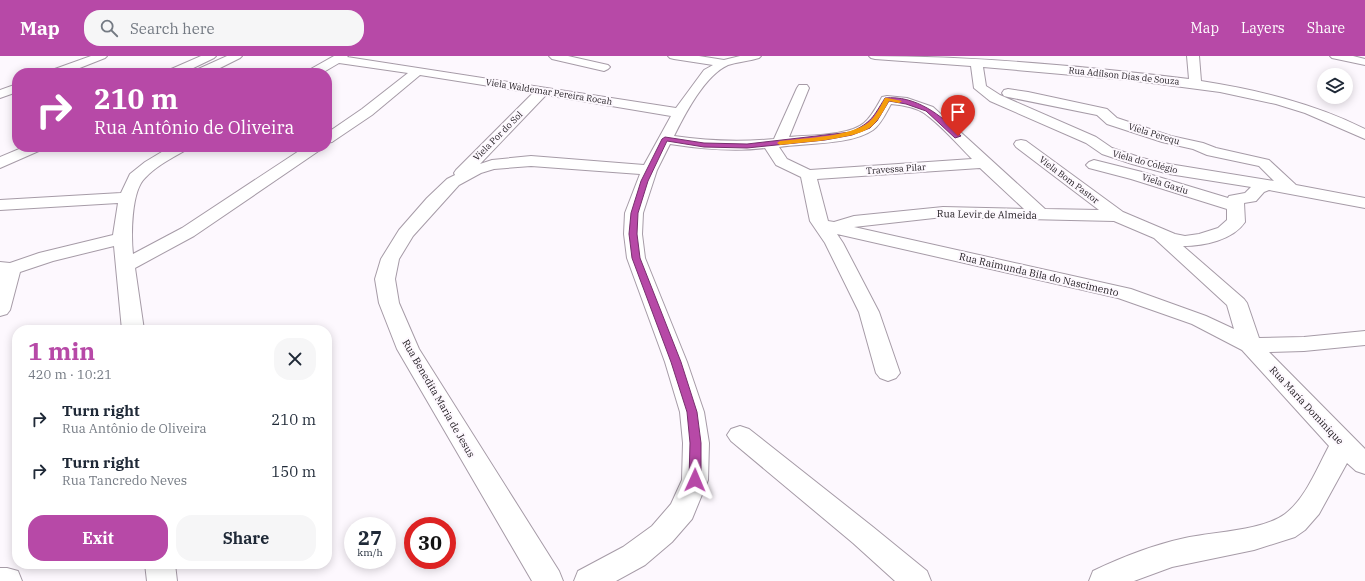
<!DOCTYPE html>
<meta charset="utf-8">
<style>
:root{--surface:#fff;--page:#f6f6f7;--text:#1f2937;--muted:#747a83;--accent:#b749a7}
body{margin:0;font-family:"IBM Plex Serif",serif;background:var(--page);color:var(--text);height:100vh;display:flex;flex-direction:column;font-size:15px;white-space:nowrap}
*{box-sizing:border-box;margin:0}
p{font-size:13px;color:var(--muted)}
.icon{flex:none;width:22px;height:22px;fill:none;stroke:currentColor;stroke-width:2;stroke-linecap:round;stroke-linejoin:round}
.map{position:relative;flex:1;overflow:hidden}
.details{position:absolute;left:12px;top:269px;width:320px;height:244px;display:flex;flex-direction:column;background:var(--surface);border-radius:16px;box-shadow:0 2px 10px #0003}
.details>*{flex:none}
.guide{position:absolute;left:12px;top:12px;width:320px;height:84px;border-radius:16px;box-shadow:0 2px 10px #0003;background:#b749a7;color:#fff;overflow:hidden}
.controls{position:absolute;left:1317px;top:12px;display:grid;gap:8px}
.controls a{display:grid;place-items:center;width:36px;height:36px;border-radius:50%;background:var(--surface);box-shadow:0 2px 10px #0003;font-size:20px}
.speed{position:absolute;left:344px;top:461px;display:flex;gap:8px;font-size:20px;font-weight:700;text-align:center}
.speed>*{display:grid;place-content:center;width:52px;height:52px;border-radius:50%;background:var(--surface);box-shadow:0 2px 10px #0003;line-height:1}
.speed small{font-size:10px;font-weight:400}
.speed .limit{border:6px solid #d22;background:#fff;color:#111}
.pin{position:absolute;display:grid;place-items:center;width:34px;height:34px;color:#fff;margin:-41px -17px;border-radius:50% 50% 50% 0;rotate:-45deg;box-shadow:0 0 4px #0007}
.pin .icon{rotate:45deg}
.me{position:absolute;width:44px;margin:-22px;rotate:1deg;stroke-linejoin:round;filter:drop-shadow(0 0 3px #0008)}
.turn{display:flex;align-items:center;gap:14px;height:84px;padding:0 16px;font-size:18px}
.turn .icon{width:52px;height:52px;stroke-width:2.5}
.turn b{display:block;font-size:28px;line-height:34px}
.round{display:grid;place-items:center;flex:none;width:42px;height:42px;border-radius:16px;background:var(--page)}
.headline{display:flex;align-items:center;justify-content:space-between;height:68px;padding:0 16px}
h1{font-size:24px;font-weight:700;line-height:30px;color:var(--accent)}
.primary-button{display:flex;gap:8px;margin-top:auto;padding:8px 16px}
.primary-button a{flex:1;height:46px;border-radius:16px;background:var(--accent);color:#fff;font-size:16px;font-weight:700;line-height:46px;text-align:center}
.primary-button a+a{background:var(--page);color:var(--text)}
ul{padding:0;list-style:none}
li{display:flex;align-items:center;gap:12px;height:52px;padding:0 16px}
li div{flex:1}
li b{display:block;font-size:15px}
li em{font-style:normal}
header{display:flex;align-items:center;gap:24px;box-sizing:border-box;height:56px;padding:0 20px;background:var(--accent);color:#fff}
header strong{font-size:19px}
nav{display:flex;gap:22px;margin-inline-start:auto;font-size:14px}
.search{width:280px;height:36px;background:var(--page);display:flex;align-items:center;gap:10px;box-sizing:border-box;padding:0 14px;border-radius:16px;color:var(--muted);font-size:15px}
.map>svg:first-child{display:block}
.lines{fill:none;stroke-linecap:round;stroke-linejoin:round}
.minor-casing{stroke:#a69ba7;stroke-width:2}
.minor{fill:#fff;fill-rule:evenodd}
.route{fill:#b749a7;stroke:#772f6d}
.slow{fill:#f59e0b}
.labels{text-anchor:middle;stroke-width:4;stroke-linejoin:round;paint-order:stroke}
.far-street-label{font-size:9px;fill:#1e191e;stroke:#fdf8fe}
.street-label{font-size:10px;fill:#1e191e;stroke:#fdf8fe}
</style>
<header>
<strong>Map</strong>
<div class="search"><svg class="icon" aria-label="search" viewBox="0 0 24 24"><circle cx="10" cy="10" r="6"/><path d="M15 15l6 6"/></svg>Search here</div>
<nav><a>Map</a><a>Layers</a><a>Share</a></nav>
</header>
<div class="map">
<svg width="1365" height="525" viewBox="0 0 1365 525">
<rect width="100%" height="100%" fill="#fdf8fe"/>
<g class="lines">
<g class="minor-casing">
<path id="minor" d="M 91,0 L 107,0 L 105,2 L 67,17 L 50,17 L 52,14 Z
M 201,0 L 216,0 L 214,2 L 183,17 L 167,17 L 169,14 Z
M 227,0 L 242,0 L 240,2 L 210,17 L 194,17 L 196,14 Z
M 334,0 L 348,0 L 347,1 L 676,52 L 704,14 L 713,9 L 674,3 L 670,2 L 668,0 L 699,0 L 724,4 L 740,0 L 761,0 L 759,2 C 749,5 738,6 728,9 C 705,19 685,58 674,80 C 708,85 740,86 774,83 L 797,32 L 799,29 L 807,29 L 809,32 L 789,81 C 809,79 849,80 864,67 C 872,60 877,50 882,41 L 887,40 L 907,42 L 933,51 L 1045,153 L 1099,154 L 1016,91 L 1014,88 L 1016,85 L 1021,84 L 1026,85 L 1123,156 L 1175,178 L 1185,180 L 1199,178 L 1218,172 L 1227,164 L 1227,153 L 1131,123 L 1089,112 L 1086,109 L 1089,106 L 1094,104 L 1142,116 L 1228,142 L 1229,140 L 1245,137 L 1251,131 L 1169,118 L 1132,108 L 1102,98 L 1086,87 L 990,45 L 974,32 L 971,10 L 875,3 L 871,2 L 869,0 C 976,0 1083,10 1189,23 L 1187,0 L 1199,0 L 1201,25 C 1258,34 1313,47 1365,73 L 1365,83 L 1305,57 L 1276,48 L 1220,36 L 1129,24 L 983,11 L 986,30 L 1000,39 L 1096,81 L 1112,92 L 1142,102 L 1169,108 L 1274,125 L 1259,110 L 1207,99 L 1193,93 L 1162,86 L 1107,68 L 1097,59 L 1008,41 L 1004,40 L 1002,37 L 1004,34 L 1008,33 L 1028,36 L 1107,53 L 1117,62 L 1171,80 L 1203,87 L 1216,92 L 1269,104 L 1296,129 L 1365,142 L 1365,152 L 1269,134 L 1264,136 L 1256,145 L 1244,147 L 1245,166 C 1233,184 1204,190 1183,190 L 1244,243 L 1247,247 L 1259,282 L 1304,281 L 1365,275 L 1365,289 L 1304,295 L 1269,296 L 1365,393 L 1365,418 L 1356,415 L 1347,407 L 1319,458 L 1305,474 L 1295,481 L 1254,494 L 1172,511 L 1134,525 L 1089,525 L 1093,515 C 1122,501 1153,489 1185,482 C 1213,476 1262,475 1285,458 C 1306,442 1317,412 1329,390 L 1242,294 L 1192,268 L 1118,242 L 837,178 L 843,187 L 879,256 L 900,317 L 896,322 L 888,325 L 880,322 L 876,317 L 859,256 L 825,187 L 810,165 L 801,121 L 776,109 L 765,92 C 733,96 702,93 670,88 L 657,114 L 643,157 L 642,178 L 645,202 L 687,306 L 704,356 L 709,387 L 708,424 L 692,463 L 672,486 L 645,509 L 616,525 L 574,525 L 578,515 L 623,491 L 652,470 L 671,448 L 682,424 L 683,387 L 680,356 L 665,306 L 627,202 L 624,178 L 625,157 L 640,118 L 531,110 L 494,113 L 481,117 L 459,129 L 413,180 L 399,203 L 395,223 L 399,247 L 419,293 L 559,515 L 563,525 L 532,525 L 397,293 L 379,247 L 375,223 L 381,203 L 399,174 L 427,142 L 447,123 L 455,119 L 454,117 L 456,114 L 533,37 L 420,19 L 372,59 L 332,86 L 327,87 L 327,77 L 362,53 L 408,17 L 339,7 L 322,17 L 307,17 L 309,14 ZM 546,39 L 671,60 L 644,109 L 531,100 L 492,104 L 480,108 ZM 891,48 C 902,49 915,51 924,57 C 942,70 957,88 972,103 L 810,114 L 787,103 L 779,91 C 805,87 852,89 873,74 C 881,68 886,57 891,48 ZM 980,112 L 1024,153 L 943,151 L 854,160 L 834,166 L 828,165 L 817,123 ZM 943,161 L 1114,165 L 1154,182 L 1227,249 L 1234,273 L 1206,260 L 1131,233 L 854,171 Z
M 549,0 L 568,0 L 608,9 L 610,11 L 608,13 L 604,15 L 552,3 Z
M 1330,0 L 1353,0 L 1365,3 L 1365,9 L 1332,2 Z
M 17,28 L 17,36 L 0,42 L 0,34 Z
M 24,91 L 43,91 L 41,94 L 0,112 L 0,101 Z
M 170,91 L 188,91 L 186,94 C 172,102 156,110 145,122 C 131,135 131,180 133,198 L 182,172 L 305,91 L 322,91 L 320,94 L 194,180 L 135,212 L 144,274 L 122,274 L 114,190 L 53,205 L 20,216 L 10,254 L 7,258 L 0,260 L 0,206 L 10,207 L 39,197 L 113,179 L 118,147 L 0,154 L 0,144 L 121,137 L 130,118 L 145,106 Z
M 740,370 L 749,373 L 873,471 L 927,515 L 931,525 L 895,525 L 853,487 L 731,385 L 727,379 L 731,373 Z
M 145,508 L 175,508 L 177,525 L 147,525 Z
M 0,512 L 7,512 L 18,515 L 22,525 L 0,525 Z"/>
</g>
<use href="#minor" class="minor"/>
</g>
<path class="route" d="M 885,42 C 915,39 942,59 961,80 L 955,82 L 926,55 L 906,48 L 889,45 L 877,65 L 870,72 L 852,79 L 825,84 L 747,92 L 704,91 L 667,85 L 648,125 L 638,157 L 637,178 L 640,202 L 681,306 L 697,356 L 701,387 L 701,424 L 699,427 L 695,428 L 691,427 L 689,424 L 690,387 L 687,356 L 671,306 L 632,202 L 629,178 L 631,157 L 641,125 L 662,83 L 665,81 L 704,87 L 747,88 L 851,76 C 872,66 873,61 885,42 Z"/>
<path class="slow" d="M 887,42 L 902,45 L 899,47 L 889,45 C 884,54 879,64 871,71 C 853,84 803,86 780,89 L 777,87 L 780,85 C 803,82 857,81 872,63 C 877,58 881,49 885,42 Z"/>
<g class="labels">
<g class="far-street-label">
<text transform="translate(1124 20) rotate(6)" y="3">Rua Adílson Dias de Souza</text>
<text transform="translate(549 36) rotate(9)" y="3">Viela Waldemar Pereira Rocah</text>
<text transform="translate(1154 78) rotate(17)" y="3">Viela Perequ</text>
<text transform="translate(498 80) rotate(-45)" y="3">Viela Por do Sol</text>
<text transform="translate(1145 106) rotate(15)" y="3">Viela do Colégio</text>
<text transform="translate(896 113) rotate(-4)" y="3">Travessa Pilar</text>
<text transform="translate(1069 124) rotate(37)" y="3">Viela Bom Pastor</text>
<text transform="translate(1165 128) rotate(18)" y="3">Viela Gaxiu</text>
</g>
<g class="street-label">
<text transform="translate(987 158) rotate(1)" y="4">Rua Levir de Almeida</text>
<text transform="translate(1039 218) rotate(13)" y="4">Rua Raimunda Bila do Nascimento</text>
<text transform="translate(439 342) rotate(60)" y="4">Rua Benedita Maria de Jesus</text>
<text transform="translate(1307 349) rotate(47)" y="4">Rua Maria Dominique</text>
</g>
</g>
</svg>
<div class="controls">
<a><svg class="icon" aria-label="layers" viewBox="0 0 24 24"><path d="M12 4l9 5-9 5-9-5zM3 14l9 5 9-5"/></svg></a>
</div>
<div class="speed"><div>27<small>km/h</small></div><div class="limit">30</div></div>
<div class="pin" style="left:958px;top:80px;background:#d93025"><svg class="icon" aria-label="arrive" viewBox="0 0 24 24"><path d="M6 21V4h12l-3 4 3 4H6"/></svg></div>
<svg class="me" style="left:695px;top:424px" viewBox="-20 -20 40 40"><path d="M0-17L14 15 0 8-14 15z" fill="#b749a7" stroke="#fff" stroke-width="4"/></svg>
<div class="guide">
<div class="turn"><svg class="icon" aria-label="right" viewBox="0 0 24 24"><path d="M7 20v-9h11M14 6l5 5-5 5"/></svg><div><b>210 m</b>Rua Antônio de Oliveira</div></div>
</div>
<section class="details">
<div class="headline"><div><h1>1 min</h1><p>420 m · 10:21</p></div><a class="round"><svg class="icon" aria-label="close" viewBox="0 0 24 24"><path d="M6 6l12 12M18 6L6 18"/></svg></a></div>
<ul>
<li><svg class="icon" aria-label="right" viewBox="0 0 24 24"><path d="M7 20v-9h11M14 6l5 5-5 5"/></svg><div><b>Turn right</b><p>Rua Antônio de Oliveira</p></div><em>210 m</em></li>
<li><svg class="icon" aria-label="right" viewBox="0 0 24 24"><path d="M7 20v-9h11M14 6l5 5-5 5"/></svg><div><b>Turn right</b><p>Rua Tancredo Neves</p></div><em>150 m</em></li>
</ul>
<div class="primary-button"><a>Exit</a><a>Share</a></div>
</section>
</div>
